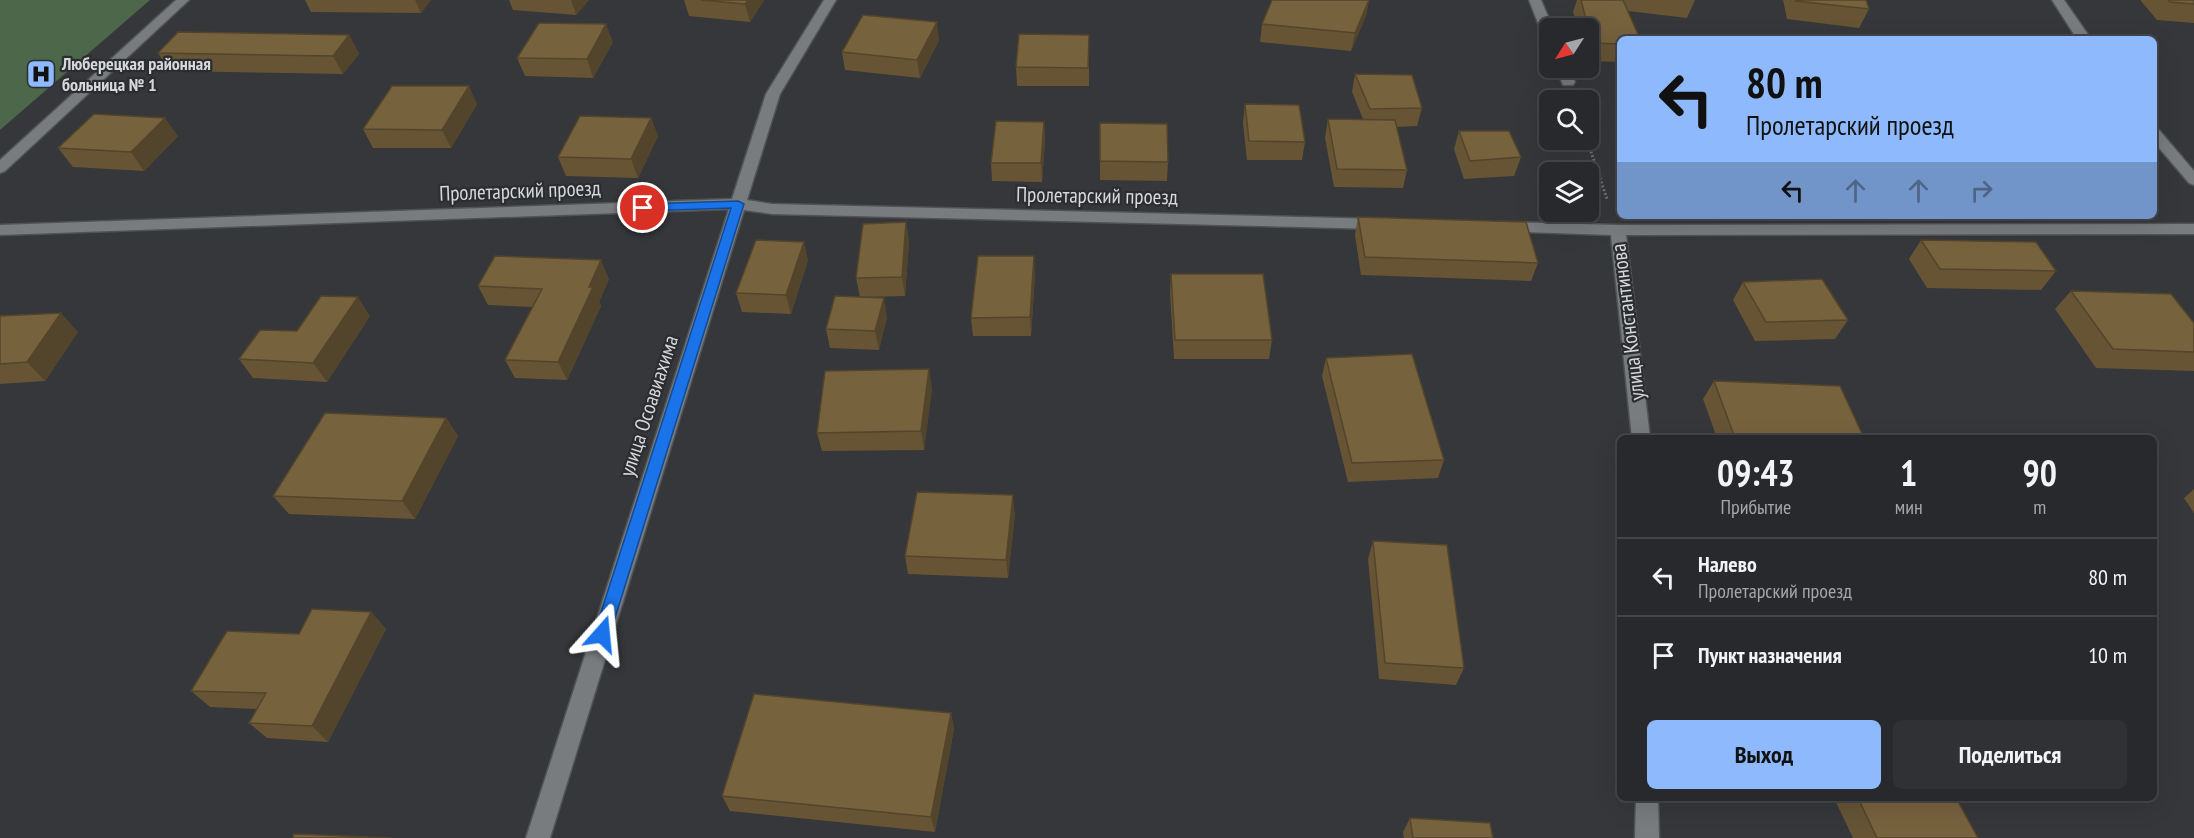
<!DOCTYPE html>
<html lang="ru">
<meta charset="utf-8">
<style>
:root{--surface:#28292c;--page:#303134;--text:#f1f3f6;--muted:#a5a6a9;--line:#444548;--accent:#8eb9fc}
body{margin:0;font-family:"PT Sans Narrow",sans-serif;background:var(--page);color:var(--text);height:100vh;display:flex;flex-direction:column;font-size:22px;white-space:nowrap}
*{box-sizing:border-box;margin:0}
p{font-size:20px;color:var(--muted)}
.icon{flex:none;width:33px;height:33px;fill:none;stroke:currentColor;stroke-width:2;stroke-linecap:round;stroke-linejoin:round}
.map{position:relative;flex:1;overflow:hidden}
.sheet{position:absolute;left:1617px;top:435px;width:540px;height:366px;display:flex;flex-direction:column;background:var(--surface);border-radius:9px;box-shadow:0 6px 24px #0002,0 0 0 2px var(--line)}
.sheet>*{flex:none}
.guide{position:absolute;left:1617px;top:36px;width:540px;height:183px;border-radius:9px;box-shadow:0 6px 24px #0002,0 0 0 2px var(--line);background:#8eb9fc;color:#111;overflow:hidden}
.needle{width:39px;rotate:234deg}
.tools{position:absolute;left:1539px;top:18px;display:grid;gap:12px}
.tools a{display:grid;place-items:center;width:60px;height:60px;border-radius:9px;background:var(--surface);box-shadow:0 6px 24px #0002,0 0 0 2px var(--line);font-size:30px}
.pin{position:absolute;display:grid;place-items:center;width:51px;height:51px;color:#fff;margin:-26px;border:3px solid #fff;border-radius:50%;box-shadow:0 2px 6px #0007}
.me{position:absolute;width:66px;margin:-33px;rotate:18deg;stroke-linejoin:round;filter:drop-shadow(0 0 4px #0008)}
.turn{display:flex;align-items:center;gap:21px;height:126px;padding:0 30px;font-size:27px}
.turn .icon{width:78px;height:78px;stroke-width:2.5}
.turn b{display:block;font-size:42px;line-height:51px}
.lanes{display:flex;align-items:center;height:57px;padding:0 30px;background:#0003;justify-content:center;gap:30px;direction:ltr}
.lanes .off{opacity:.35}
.eta{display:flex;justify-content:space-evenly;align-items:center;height:102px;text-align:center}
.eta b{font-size:36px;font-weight:800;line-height:42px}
.action{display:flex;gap:12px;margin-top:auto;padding:12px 30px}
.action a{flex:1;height:69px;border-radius:9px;background:var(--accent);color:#111;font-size:24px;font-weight:800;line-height:69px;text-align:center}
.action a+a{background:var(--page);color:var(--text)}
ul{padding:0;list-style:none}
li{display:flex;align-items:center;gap:18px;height:78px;padding:0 30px;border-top:2px solid var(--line)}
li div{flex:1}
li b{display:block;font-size:22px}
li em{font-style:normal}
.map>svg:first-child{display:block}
.green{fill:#4c6749}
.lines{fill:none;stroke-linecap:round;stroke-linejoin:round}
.street-casing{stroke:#505355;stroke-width:3}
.secondary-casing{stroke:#505355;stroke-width:3}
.path{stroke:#6f7174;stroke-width:3;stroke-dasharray:2 2;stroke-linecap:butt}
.street{fill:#797c7f;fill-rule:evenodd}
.secondary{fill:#797c7f;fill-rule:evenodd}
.wall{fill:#665435}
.shaded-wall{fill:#53452b}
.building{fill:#77623e;stroke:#53452b;stroke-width:1.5}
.route{fill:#1a73e8;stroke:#114b97;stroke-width:1.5}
.labels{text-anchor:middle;stroke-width:4.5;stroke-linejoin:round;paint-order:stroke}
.far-poi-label{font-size:18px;font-weight:bold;fill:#d6d8da;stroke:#2b2d30;text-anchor:start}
.street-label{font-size:21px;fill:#d6d8da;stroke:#2b2d30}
</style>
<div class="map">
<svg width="2194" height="838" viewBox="0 0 2194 838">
<rect width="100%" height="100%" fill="#35373a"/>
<path class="green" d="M 0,0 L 150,0 L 0,130 Z"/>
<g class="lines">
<g class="street-casing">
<path id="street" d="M 176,0 L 189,0 L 5,171 L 0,173 L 0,160 Z
M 824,0 L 836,0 L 780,94 L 747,200 L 772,204 L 1379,219 L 1387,224 L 1379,229 L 772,214 L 744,210 L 550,838 L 526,838 L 729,209 L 0,235 L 0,225 L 732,199 L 766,94 Z
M 1529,0 L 1541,0 L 1553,28 L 1550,28 L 1550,40 L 1543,36 Z
M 1556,68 L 1568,68 L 1575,82 L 1573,85 L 1563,85 Z
M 1503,222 L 1618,225 L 2194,224 L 2194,234 L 1626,235 L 1650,438 L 1632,438 L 1611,235 L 1498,231 L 1495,227 L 1498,223 Z
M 1636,798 L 1658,798 L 1659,838 L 1635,838 Z"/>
</g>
<g class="secondary-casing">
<path id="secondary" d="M 2052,0 L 2064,0 L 2091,39 L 2077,39 Z
M 2154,129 L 2159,130 L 2194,171 L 2194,185 L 2189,183 L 2154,142 Z"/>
</g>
<path class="path" d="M 1587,140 L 1607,199"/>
<use href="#street" class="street"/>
<use href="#secondary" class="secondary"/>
</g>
<path class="wall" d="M 305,0 L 431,0 L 421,13 L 311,12 Z
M 509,0 L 589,0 L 576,15 L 513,10 Z
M 684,0 L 764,0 L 750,22 L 689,16 Z
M 1369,0 L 1366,16 L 1351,51 L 1260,42 L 1262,24 Z
M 1577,0 L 1695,0 L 1687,18 L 1628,11 L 1620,39 L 1620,62 L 1588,61 L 1588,28 L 1578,28 L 1573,12 Z
M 1783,0 L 1866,0 L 1869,9 L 1859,28 L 1787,19 Z
M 2141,0 L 2194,0 L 2194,23 L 2157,20 L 2141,1 Z
M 349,35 L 359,54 L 343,74 L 170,71 L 158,53 Z
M 939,40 L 920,78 L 845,70 L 842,52 Z
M 613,42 L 593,78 L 525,76 L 517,58 Z
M 1089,53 L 1089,86 L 1017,86 L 1016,67 Z
M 1355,74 L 1422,108 L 1417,126 L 1396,127 L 1407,170 L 1403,188 L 1334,187 L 1325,138 L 1328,119 L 1363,119 L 1352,92 Z
M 477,104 L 451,148 L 373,148 L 363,129 Z
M 1245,104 L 1305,142 L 1302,160 L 1247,160 L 1243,123 Z
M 651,118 L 658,136 L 638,178 L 566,176 L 558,157 Z
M 1044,122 L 1045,140 L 1042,182 L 992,181 L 991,163 Z
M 1100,123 L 1168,162 L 1167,181 L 1100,180 Z
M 1459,131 L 1521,157 L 1514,176 L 1464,179 L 1454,149 Z
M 178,136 L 144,171 L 73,167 L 58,148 Z
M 1358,217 L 1538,263 L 1531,281 L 1361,275 L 1355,235 Z
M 906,222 L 909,241 L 905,296 L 860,297 L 856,278 Z
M 1921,240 L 2056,271 L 2041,290 L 1927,288 L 1909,259 Z
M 808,260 L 791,314 L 742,312 L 736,293 Z
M 1171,274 L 1272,340 L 1269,359 L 1174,359 L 1170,292 Z
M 1035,275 L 1031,336 L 973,336 L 971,318 Z
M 609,279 L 599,302 L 601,306 L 567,380 L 515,378 L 505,360 L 532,307 L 488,305 L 478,286 Z
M 1743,282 L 1848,320 L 1835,339 L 1755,341 L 1733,300 Z
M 2071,291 L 2194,323 L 2194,371 L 2096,368 L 2055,309 Z
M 0,316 L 78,332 L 45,381 L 0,384 Z
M 370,316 L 327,382 L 253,378 L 239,359 L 297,331 Z
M 887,317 L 879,350 L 830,348 L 826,329 Z
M 1326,358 L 1444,460 L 1438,478 L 1348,482 L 1322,376 Z
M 1714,381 L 1864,438 L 1717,438 L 1703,399 Z
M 932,388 L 924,450 L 822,451 L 817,433 Z
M 446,418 L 458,436 L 415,519 L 289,514 L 273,496 Z
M 2194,489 L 2194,513 L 2184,498 Z
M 1015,513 L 1008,578 L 908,574 L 905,556 Z
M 1373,541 L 1464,668 L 1456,685 L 1379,679 L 1368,559 Z
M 371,612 L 386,629 L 328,742 L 267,738 L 249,723 L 257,709 L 210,707 L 191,691 L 299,634 Z
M 951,713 L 954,729 L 935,832 L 730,811 L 722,796 Z
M 1834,798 L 1956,798 L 1978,838 L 1853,838 Z
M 1410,818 L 1493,838 L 1404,838 L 1403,832 Z"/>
<path class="shaded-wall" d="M 415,0 L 431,0 L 421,13 Z
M 571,0 L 589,0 L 576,15 Z
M 748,0 L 764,0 L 750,22 L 745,4 Z
M 1369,0 L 1366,16 L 1351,51 L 1355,33 Z
M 937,22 L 939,40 L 920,78 L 917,60 Z
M 606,24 L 613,42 L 593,78 L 587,59 Z
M 349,35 L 359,54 L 343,74 L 333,56 Z
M 469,86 L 477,104 L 451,148 L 442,130 Z
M 165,118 L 178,136 L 144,171 L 131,152 Z
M 651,118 L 658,136 L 638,178 L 631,159 Z
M 1044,122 L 1045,140 L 1042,182 L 1041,163 Z
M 906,222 L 909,241 L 905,296 L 902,277 Z
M 804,242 L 808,260 L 791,314 L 786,295 Z
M 1034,256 L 1035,275 L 1031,336 L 1030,317 Z
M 601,260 L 609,279 L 599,302 L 601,306 L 567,380 L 558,362 L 589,287 Z
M 358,297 L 370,316 L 327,382 L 313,363 Z
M 884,298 L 887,317 L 879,350 L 875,331 Z
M 61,313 L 78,332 L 45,381 L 27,362 Z
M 929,369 L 932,388 L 924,450 L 921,431 Z
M 446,418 L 458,436 L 415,519 L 402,501 Z
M 1013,495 L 1015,513 L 1008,578 L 1006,560 Z
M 371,612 L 386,629 L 328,742 L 312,726 Z
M 951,713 L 954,729 L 935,832 L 931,817 Z"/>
<path class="building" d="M 701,0 L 748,0 L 745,4 Z
M 1272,0 L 1369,0 L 1355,33 L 1262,24 Z
M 1581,0 L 1623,0 L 1640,39 L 1620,39 L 1620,44 L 1592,43 Z
M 1796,0 L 1866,0 L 1869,9 L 1796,1 Z
M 2168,0 L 2194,0 L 2194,4 L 2170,2 Z
M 863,15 L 937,22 L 917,60 L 842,52 Z
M 539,23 L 606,24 L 587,59 L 517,58 Z
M 178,32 L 349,35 L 333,56 L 158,53 Z
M 1019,34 L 1089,35 L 1088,68 L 1016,67 Z
M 1355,74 L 1412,75 L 1422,108 L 1370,109 Z
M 392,86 L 469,86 L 442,130 L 363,129 Z
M 1245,104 L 1299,105 L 1305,142 L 1249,141 Z
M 94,114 L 165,118 L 131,152 L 58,148 Z
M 580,116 L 651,118 L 631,159 L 558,157 Z
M 1328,119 L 1395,120 L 1407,170 L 1337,169 Z
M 996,121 L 1044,122 L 1041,163 L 991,163 Z
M 1100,123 L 1167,124 L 1168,162 L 1100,161 Z
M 1459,131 L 1509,131 L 1521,157 L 1470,161 Z
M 1358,217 L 1526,222 L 1538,263 L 1365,257 Z
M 906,222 L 902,277 L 856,278 L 863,224 Z
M 756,240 L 804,242 L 786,295 L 736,293 Z
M 1921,240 L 2036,242 L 2056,271 L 1940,269 Z
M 495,256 L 601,260 L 589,287 L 593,287 L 558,362 L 505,360 L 542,289 L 478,286 Z
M 978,256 L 1034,256 L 1030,317 L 971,318 Z
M 1171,274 L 1263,274 L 1272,340 L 1175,340 Z
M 1822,279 L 1848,320 L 1766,322 L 1743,282 Z
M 2071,291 L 2171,294 L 2194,323 L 2194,352 L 2113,349 Z
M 321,296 L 358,297 L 313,363 L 239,359 L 260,330 L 297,331 Z
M 835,296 L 884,298 L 875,331 L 826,329 Z
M 61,313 L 27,362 L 0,364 L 0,316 Z
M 1412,354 L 1444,460 L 1352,463 L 1326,358 Z
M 929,369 L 921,431 L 817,433 L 825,371 Z
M 1714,381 L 1840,386 L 1864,438 L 1735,438 Z
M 325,413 L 446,418 L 402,501 L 273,496 Z
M 917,492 L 1013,495 L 1006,560 L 905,556 Z
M 1373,541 L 1447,545 L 1464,668 L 1385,663 Z
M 312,609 L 371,612 L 312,726 L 249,723 L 266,693 L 191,691 L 227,631 L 299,634 Z
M 754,694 L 951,713 L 931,817 L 722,796 Z
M 1858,798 L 1956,798 L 1978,838 L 1877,838 Z
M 1410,818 L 1490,823 L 1493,838 L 1413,838 Z
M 294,834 L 392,838 L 293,838 Z"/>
<path class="route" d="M 738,201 L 744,204 L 610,634 L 608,639 L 596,639 L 594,634 L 731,208 L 643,211 L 637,208 L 643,204 Z"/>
<defs>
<g id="hospital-square" transform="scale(1.5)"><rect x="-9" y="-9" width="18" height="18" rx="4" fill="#8eb9fc" stroke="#2b2d30"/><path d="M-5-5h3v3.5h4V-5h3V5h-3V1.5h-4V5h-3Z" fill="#111"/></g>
</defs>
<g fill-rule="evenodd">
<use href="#hospital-square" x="41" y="74"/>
</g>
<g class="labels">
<g class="far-poi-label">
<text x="62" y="70">Люберецкая районная<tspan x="62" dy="21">больница № 1</tspan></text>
</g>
<g class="street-label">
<text transform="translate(520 191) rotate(-2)" y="7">Пролетарский проезд</text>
<text transform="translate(1097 196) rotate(1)" y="7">Пролетарский проезд</text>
<text transform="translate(1628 322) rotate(-97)" y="7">улица Константинова</text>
<text transform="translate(649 406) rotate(-72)" y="7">улица Осоавиахима</text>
</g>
</g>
</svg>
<div class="tools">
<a><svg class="needle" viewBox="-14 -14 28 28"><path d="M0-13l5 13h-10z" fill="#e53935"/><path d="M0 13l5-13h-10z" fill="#a5a6a9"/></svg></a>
<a><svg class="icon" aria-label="search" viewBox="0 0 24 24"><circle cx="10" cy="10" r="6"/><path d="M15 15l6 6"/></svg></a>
<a><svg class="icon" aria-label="layers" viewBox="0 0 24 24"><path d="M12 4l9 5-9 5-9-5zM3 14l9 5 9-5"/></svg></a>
</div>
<div class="pin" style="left:643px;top:208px;background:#d93025"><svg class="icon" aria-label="arrive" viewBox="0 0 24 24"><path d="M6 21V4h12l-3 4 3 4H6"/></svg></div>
<svg class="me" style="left:602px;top:634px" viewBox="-20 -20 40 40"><path d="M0-17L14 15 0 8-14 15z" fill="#1a73e8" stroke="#fff" stroke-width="4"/></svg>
<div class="guide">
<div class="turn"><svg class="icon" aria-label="left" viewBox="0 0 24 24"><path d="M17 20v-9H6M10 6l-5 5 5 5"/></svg><div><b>80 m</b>Пролетарский проезд</div></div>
<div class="lanes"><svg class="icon" aria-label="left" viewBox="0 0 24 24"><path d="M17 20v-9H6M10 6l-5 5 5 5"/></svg><svg class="icon off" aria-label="ahead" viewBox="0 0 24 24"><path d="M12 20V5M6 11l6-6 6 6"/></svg><svg class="icon off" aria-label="ahead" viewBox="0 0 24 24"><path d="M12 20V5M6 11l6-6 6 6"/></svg><svg class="icon off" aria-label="right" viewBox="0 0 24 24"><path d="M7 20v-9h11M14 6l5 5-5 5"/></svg></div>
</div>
<section class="sheet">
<div class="eta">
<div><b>09:43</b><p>Прибытие</p></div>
<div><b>1</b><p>мин</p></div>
<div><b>90</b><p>m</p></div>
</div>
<ul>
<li><svg class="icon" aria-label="left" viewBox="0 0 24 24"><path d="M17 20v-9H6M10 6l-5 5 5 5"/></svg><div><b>Налево</b><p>Пролетарский проезд</p></div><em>80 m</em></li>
<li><svg class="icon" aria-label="arrive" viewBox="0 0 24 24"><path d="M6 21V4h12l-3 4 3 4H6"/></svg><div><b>Пункт назначения</b></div><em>10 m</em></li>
</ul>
<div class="action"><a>Выход</a><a>Поделиться</a></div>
</section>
</div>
